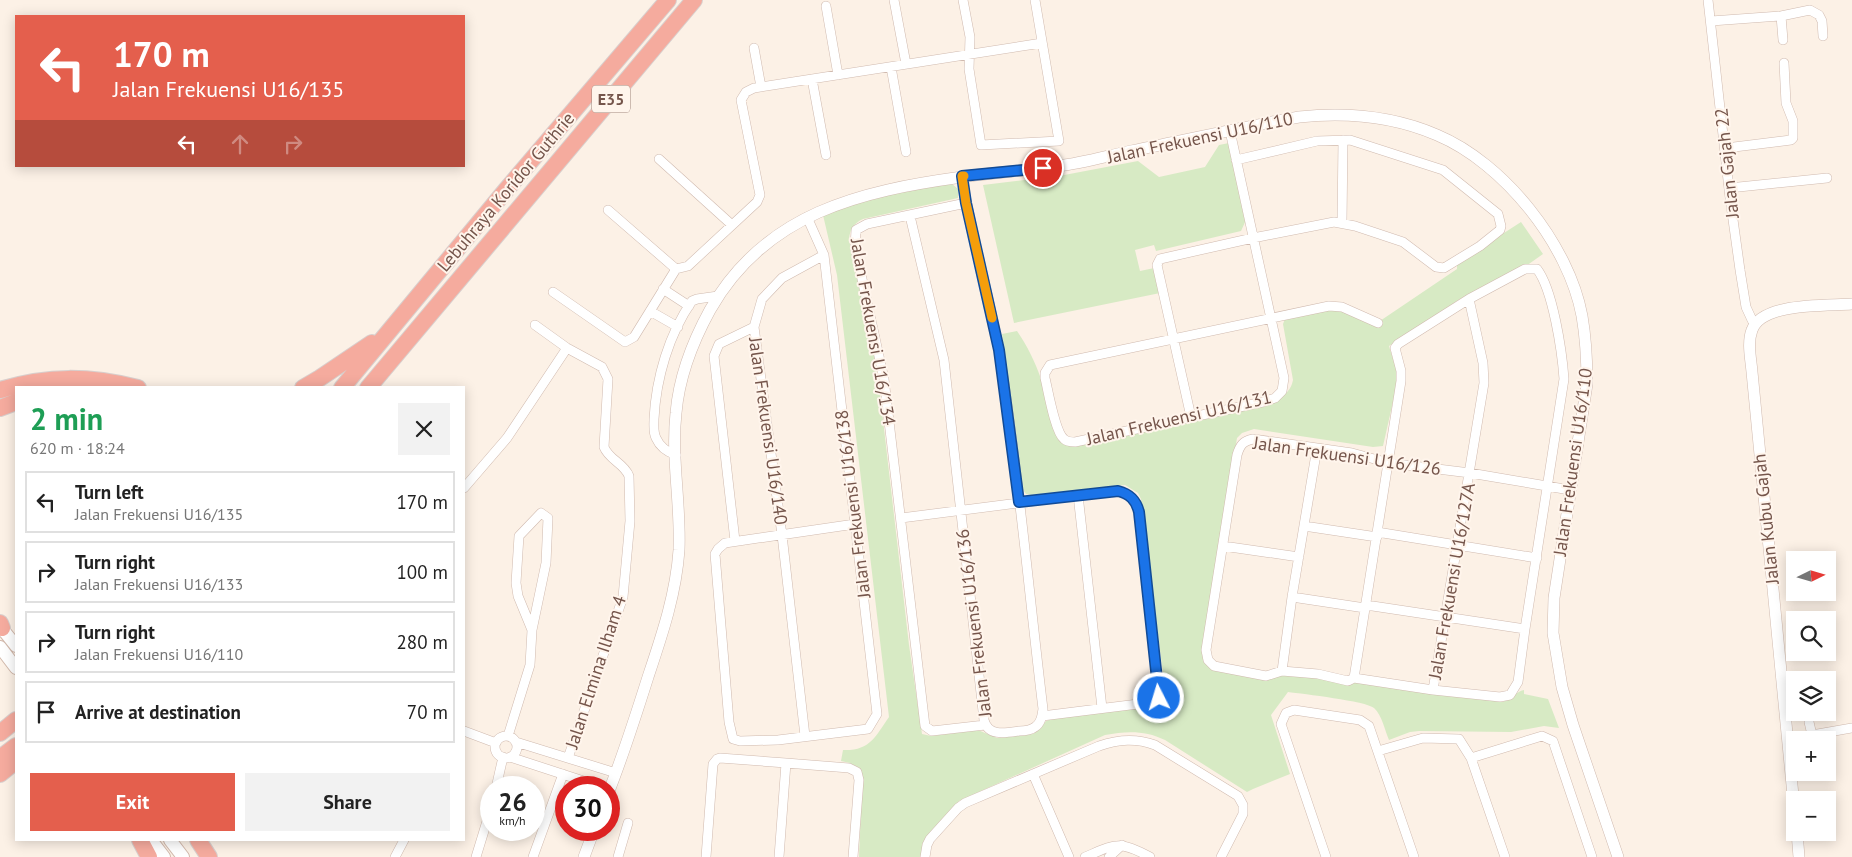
<!DOCTYPE html>
<meta charset="utf-8">
<style>
:root{--surface:#fff;--page:#f2f2f2;--text:#222;--muted:#767676;--line:#e0e0e0;--accent:#e45f4d}
body{margin:0;font-family:"PT Sans",sans-serif;background:var(--page);color:var(--text);height:100vh;display:flex;flex-direction:column;font-size:19px;white-space:nowrap}
*{box-sizing:border-box;margin:0}
p{font-size:16px;color:var(--muted)}
.icon{flex:none;width:28px;height:28px;fill:none;stroke:currentColor;stroke-width:2;stroke-linecap:round;stroke-linejoin:round}
.map{position:relative;flex:1;overflow:hidden}
.drawer{position:absolute;left:15px;top:386px;width:450px;height:455px;display:flex;flex-direction:column;background:var(--surface);border-radius:0px;box-shadow:0 2px 12px #0003}
.drawer>*{flex:none}
.guide{position:absolute;left:15px;top:15px;width:450px;height:152px;border-radius:0px;box-shadow:0 2px 12px #0003;background:#e45f4d;color:#fff;overflow:hidden}
.needle{width:32px;rotate:85deg}
.buttons{position:absolute;left:1786px;top:551px;display:grid;gap:10px}
.buttons a{display:grid;place-items:center;width:50px;height:50px;border-radius:0px;background:var(--surface);box-shadow:0 2px 12px #0003;font-size:25px}
.speed{position:absolute;left:480px;top:776px;display:flex;gap:10px;font-size:25px;font-weight:700;text-align:center}
.speed>*{display:grid;place-content:center;width:65px;height:65px;border-radius:50%;background:var(--surface);box-shadow:0 2px 12px #0003;line-height:1}
.speed small{font-size:12px;font-weight:400}
.speed .limit{border:8px solid #d22;background:#fff;color:#111}
.pin{position:absolute;display:grid;place-items:center;width:42px;height:42px;color:#fff;margin:-21px;border:2px solid #fff;border-radius:50%;box-shadow:0 1px 5px #0007}
.me{position:absolute;width:55px;margin:-28px;rotate:355deg;stroke-linejoin:round;filter:drop-shadow(0 0 4px #0008)}
.turn{display:flex;align-items:center;gap:18px;height:105px;padding:0 15px;font-size:22px}
.turn .icon{width:65px;height:65px;stroke-width:2.5}
.turn b{display:block;font-size:35px;line-height:42px}
.lanes{display:flex;align-items:center;height:48px;padding:0 15px;background:#0003;justify-content:center;gap:25px;direction:ltr}
.lanes .off{opacity:.35}
.round{display:grid;place-items:center;flex:none;width:52px;height:52px;border-radius:0px;background:var(--page)}
.head{display:flex;align-items:center;justify-content:space-between;height:85px;padding:0 15px}
h1{font-size:30px;font-weight:800;line-height:38px;color:#1e9e55}
.action{display:flex;gap:10px;margin-top:auto;padding:10px 15px}
.action a{flex:1;height:58px;border-radius:0px;background:var(--accent);color:#fff;font-size:20px;font-weight:800;line-height:58px;text-align:center}
.action a+a{background:var(--page);color:var(--text)}
ul{padding:0;list-style:none}
li{display:flex;align-items:center;gap:15px;height:62px;margin:0 10px 8px;padding:0 5px;border:2px solid var(--line);border-radius:0px}
li div{flex:1}
li b{display:block;font-size:19px}
li em{font-style:normal}
.map>svg:first-child{display:block}
.green{fill:#d7eac4}
.lines{fill:none;stroke-linecap:round;stroke-linejoin:round}
.minor-casing{stroke:#d0baaf;stroke-width:10}
.tertiary-casing{stroke:#d0baaf;stroke-width:12}
.secondary-casing{stroke:#d2b9ac;stroke-width:14}
.motorway-casing{stroke:#d8cfcd;stroke-width:18}
.minor{stroke:#fff;stroke-width:9}
.tertiary{stroke:#fff;stroke-width:11}
.secondary{stroke:#fff;stroke-width:12}
.motorway{stroke:#f5ab9e;stroke-width:16}
.route-casing{stroke:#114b97;stroke-width:12}
.route{stroke:#1a73e8;stroke-width:9}
.slow{stroke:#f59e0b;stroke-width:9}
.labels{text-anchor:middle;stroke-width:4;stroke-linejoin:round;paint-order:stroke}
.shield{fill:#fff5ec;stroke:#9e857b;stroke-width:1}
.shield-label{font-size:16px;font-weight:bold;fill:#75554b}
.street-label{font-size:18px;fill:#75554b;stroke:#fff5ec}
</style>
<div class="map">
<svg width="1852" height="857" viewBox="0 0 1852 857">
<rect width="100%" height="100%" fill="#fcf1e6"/>
<path class="green" d="M 1229,143 L 1246,220 L 1241,231 L 1156,251 L 1154,245 L 1135,250 L 1140,271 L 1159,267 L 1165,292 L 1014,323 L 983,185 L 1059,176 L 1138,161 L 1159,177 L 1205,167 L 1219,145 Z
M 951,183 L 958,189 L 958,198 L 863,219 C 854,223 850,229 849,239 L 877,368 L 909,645 L 922,734 L 931,736 L 978,730 L 997,738 L 1005,737 L 1033,734 L 1040,729 L 1046,721 L 1052,719 L 1159,705 L 1166,698 L 1141,499 L 1138,493 L 1125,485 L 1031,495 L 1026,494 L 1021,487 L 1002,334 L 1017,331 C 1038,361 1047,395 1056,431 L 1073,442 L 1278,398 C 1286,394 1291,390 1293,380 L 1283,324 L 1285,319 L 1328,304 L 1377,323 L 1457,269 L 1457,264 L 1459,262 L 1521,222 L 1543,254 L 1526,266 L 1460,299 L 1389,346 L 1398,375 L 1397,384 L 1383,446 L 1373,447 L 1254,429 L 1242,433 L 1237,438 L 1202,650 L 1209,665 L 1275,675 L 1365,681 L 1501,702 C 1511,701 1516,691 1524,690 L 1524,694 L 1548,699 L 1559,728 L 1544,726 L 1511,732 L 1419,731 L 1410,732 L 1389,740 C 1385,731 1382,715 1374,708 C 1366,701 1303,694 1288,692 L 1271,715 L 1290,774 L 1253,789 L 1247,792 L 1165,740 C 1145,730 1126,731 1105,735 L 959,801 L 926,838 L 922,857 L 859,857 L 862,784 L 861,772 L 850,763 L 841,761 L 843,750 C 870,751 875,737 889,717 L 837,275 L 823,215 L 869,199 Z"/>
<g class="lines">
<g class="minor-casing">
<path id="minor" d="M 894,0 L 906,64
M 963,0 L 970,37 L 969,69 L 981,145 L 1059,141 L 1035,0
M 1708,0 L 1730,198 L 1740,270 L 1746,307 L 1752,320 L 1755,323
M 826,6 L 838,75
M 1781,16 L 1783,40
M 1711,21 L 1781,16 L 1810,10 L 1819,15 L 1822,21 L 1823,36
M 754,48 L 761,87
M 891,67 L 906,152
M 812,79 L 826,155
M 1230,131 L 1284,378 L 1282,391 L 1275,398 L 1263,402 L 1075,442 C 1071,442 1067,442 1064,439 C 1055,432 1048,390 1045,378 L 1045,373 L 1050,365 L 1329,306 L 1342,307 L 1378,323
M 1726,148 L 1791,140 L 1793,138 L 1793,121 L 1786,103 L 1784,63
M 659,159 L 732,225
M 1729,188 L 1827,178
M 966,203 L 867,224 L 856,230 L 855,247 L 884,379 L 925,726 L 932,731 L 985,725
M 608,210 L 676,269
M 910,216 L 944,360 L 984,720 C 988,737 1006,733 1019,731 C 1024,731 1030,731 1035,727 C 1041,723 1042,716 1043,709 C 1029,594 1019,477 1001,362 C 991,300 972,239 962,176
M 807,217 L 824,255 L 877,714 L 868,729 L 778,740 L 740,741 L 733,739 L 729,722 L 715,554 L 718,549 L 725,543 L 855,524
M 1342,222 L 1343,140
M 663,289 L 689,306
M 553,292 L 625,342 L 634,337 L 676,269 L 688,266 L 757,202 L 760,195 L 741,100 L 746,92 L 754,88 L 1042,43
M 1469,299 L 1398,344 L 1395,348 L 1401,371 L 1401,381 C 1386,480 1370,579 1354,678 L 1348,681 L 1318,674 L 1282,671 L 1266,676 L 1214,666 L 1208,660 L 1206,650 L 1237,455 C 1240,445 1243,441 1253,439 L 1317,448 L 1352,453 L 1389,463 L 1470,473 L 1570,490
M 650,311 L 678,327
M 535,325 L 567,348 L 602,367 L 608,379 L 604,447 C 609,460 624,463 629,476 L 630,521 L 623,597 L 568,758
M 754,327 L 782,535 L 805,736
M 1191,417 L 1157,265 L 1160,259 L 1253,238 L 1334,222 L 1355,226 L 1403,242 L 1436,267 L 1444,268 L 1480,246 L 1500,230 L 1501,226 L 1498,214 L 1443,170 L 1350,140 L 1317,141 L 1236,160
M 676,455 C 667,452 660,447 656,438 C 653,432 654,425 654,419 C 656,378 669,334 692,301 L 697,299 L 718,296
M 464,488 L 507,438 L 567,348
M 1078,495 L 1102,708
M 901,518 L 1112,491 C 1126,491 1136,498 1139,512 L 1159,698 L 1154,702 L 1042,716
M 1304,526 L 1377,537
M 1377,532 L 1537,558
M 735,541 L 714,356 L 719,344 L 754,327 L 762,299 L 782,278 L 824,255
M 1223,546 L 1299,557
M 1292,597 L 1365,608
M 1366,605 L 1525,629
M 1282,671 L 1292,597 L 1317,448
M 1354,678 L 1433,690 L 1500,697 L 1510,695 L 1518,682 L 1525,629 L 1564,379 C 1562,351 1553,290 1537,269 L 1525,269 L 1469,299 L 1483,363 L 1484,383 L 1433,690
M 464,731 L 496,743
M 1812,735 L 1852,728
M 508,736 L 530,665 L 532,630 L 546,563 L 548,518 L 541,513 L 519,536 L 516,583 L 518,596 L 532,630
M495 747a11 11 0 1 1 22 0a11 11 0 1 1-22 0Z
M 1788,740 L 1812,735 L 1809,722 L 1810,712
M 516,742 L 616,773
M 1378,751 L 1423,738 L 1459,739 L 1471,758 L 1542,736 L 1553,741 L 1592,857
M 510,757 L 605,788
M 1471,758 L 1505,857
M 1033,774 L 1069,857
M 496,788 L 503,757
M 395,857 L 404,840
M 476,857 L 491,808
M 533,857 L 563,774
M 618,857 L 628,823
M 706,857 L 713,764 L 717,759 L 720,758 L 786,763
M 779,857 L 786,763 L 849,768 L 857,772 L 859,780 L 853,857
M 925,857 L 927,845 L 930,839 L 958,808 L 965,803 L 1099,746 C 1119,739 1136,738 1155,745 L 1238,796 L 1243,805 L 1243,814 L 1221,857
M 1085,857 C 1116,844 1119,840 1150,857
M 1109,857 L 1122,845
M 1326,857 L 1281,724 L 1286,713 L 1294,710 L 1360,720 L 1369,726 L 1414,857"/>
</g>
<g class="tertiary-casing">
<path id="tertiary" d="M 609,791 C 624,753 636,715 648,677 C 662,635 676,594 679,550 C 681,504 671,458 676,413 C 679,377 693,341 710,310 C 765,213 860,191 962,177 C 994,172 1026,171 1059,166 C 1083,163 1107,156 1131,151 C 1187,140 1243,127 1299,117 C 1346,112 1393,116 1437,135 C 1504,163 1569,245 1582,316 C 1586,339 1587,361 1587,384 L 1554,598 L 1553,633 L 1562,687 L 1573,725 L 1618,857
M 1795,816 L 1752,372 C 1751,359 1747,343 1752,330 C 1762,302 1827,306 1852,304
M 1797,832 L 1799,857
M 584,857 L 594,830"/>
</g>
<g class="secondary-casing">
<path id="secondary" d="M 0,626 L 16,646
M 0,647 L 16,668
M 151,840 L 164,857
M 170,840 L 183,857"/>
</g>
<g class="motorway-casing">
<path id="motorway" d="M 303,388 L 320,378 L 372,343
M 342,388 L 506,190 L 668,0
M 368,388 L 694,0
M 0,390 C 48,375 90,376 138,388
M 0,408 L 16,402
M 0,623 L 2,628
M 0,733 L 16,720
M 0,758 L 16,746
M 0,774 L 16,761
M 140,840 L 149,857
M 198,840 L 209,857"/>
</g>
<use href="#minor" class="minor"/>
<use href="#tertiary" class="tertiary"/>
<use href="#secondary" class="secondary"/>
<use href="#motorway" class="motorway"/>
</g>
<g class="lines">
<g class="route-casing">
<path id="route" d="M 1043,168 L 962,176 L 966,203 L 999,350 L 1019,502 L 1118,491 C 1130,494 1136,500 1139,512 L 1159,698"/>
</g>
<use href="#route" class="route"/>
<path class="slow" d="M 964,176 L 962,176 L 966,203 L 992,318"/>
</g>
<g class="labels">
<rect class="shield" x="592" y="85.5" width="38" height="27" rx="4"/>
<g class="shield-label">
<text x="611" y="105">E35</text>
</g>
<g class="street-label">
<text transform="translate(1200 138) rotate(-12)" y="6">Jalan Frekuensi U16/110</text>
<text transform="translate(1727 163) rotate(-96)" y="6">Jalan Gajah 22</text>
<text transform="translate(506 192) rotate(-50)" y="6">Lebuhraya Koridor Guthrie</text>
<text transform="translate(873 332) rotate(80)" y="6">Jalan Frekuensi U16/134</text>
<text transform="translate(1179 418) rotate(-13)" y="6">Jalan Frekuensi U16/131</text>
<text transform="translate(768 431) rotate(82)" y="6">Jalan Frekuensi U16/140</text>
<text transform="translate(1347 456) rotate(8)" y="6">Jalan Frekuensi U16/126</text>
<text transform="translate(1573 462) rotate(-82)" y="6">Jalan Frekuensi U16/110</text>
<text transform="translate(853 504) rotate(-97)" y="6">Jalan Frekuensi U16/138</text>
<text transform="translate(1766 519) rotate(-96)" y="6">Jalan Kubu Gajah</text>
<text transform="translate(1452 581) rotate(-80)" y="6">Jalan Frekuensi U16/127A</text>
<text transform="translate(974 623) rotate(-97)" y="6">Jalan Frekuensi U16/136</text>
<text transform="translate(596 672) rotate(-72)" y="6">Jalan Elmina Ilham 4</text>
</g>
</g>
</svg>
<div class="buttons">
<a><svg class="needle" viewBox="-14 -14 28 28"><path d="M0-13l5 13h-10z" fill="#e53935"/><path d="M0 13l5-13h-10z" fill="#767676"/></svg></a>
<a><svg class="icon" aria-label="search" viewBox="0 0 24 24"><circle cx="10" cy="10" r="6"/><path d="M15 15l6 6"/></svg></a>
<a><svg class="icon" aria-label="layers" viewBox="0 0 24 24"><path d="M12 4l9 5-9 5-9-5zM3 14l9 5 9-5"/></svg></a>
<a>+</a>
<a>−</a>
</div>
<div class="speed"><div>26<small>km/h</small></div><div class="limit">30</div></div>
<div class="pin" style="left:1043px;top:168px;background:#d93025"><svg class="icon" aria-label="arrive" viewBox="0 0 24 24"><path d="M6 21V4h12l-3 4 3 4H6"/></svg></div>
<svg class="me" style="left:1159px;top:698px" viewBox="-20 -20 40 40"><circle r="17" fill="#1a73e8" stroke="#fff" stroke-width="3"/><path d="M0-11L8 9 0 5-8 9z" fill="#fff"/></svg>
<div class="guide">
<div class="turn"><svg class="icon" aria-label="left" viewBox="0 0 24 24"><path d="M17 20v-9H6M10 6l-5 5 5 5"/></svg><div><b>170 m</b>Jalan Frekuensi U16/135</div></div>
<div class="lanes"><svg class="icon" aria-label="left" viewBox="0 0 24 24"><path d="M17 20v-9H6M10 6l-5 5 5 5"/></svg><svg class="icon off" aria-label="ahead" viewBox="0 0 24 24"><path d="M12 20V5M6 11l6-6 6 6"/></svg><svg class="icon off" aria-label="right" viewBox="0 0 24 24"><path d="M7 20v-9h11M14 6l5 5-5 5"/></svg></div>
</div>
<section class="drawer">
<div class="head"><div><h1>2 min</h1><p>620 m · 18:24</p></div><a class="round"><svg class="icon" aria-label="close" viewBox="0 0 24 24"><path d="M6 6l12 12M18 6L6 18"/></svg></a></div>
<ul>
<li><svg class="icon" aria-label="left" viewBox="0 0 24 24"><path d="M17 20v-9H6M10 6l-5 5 5 5"/></svg><div><b>Turn left</b><p>Jalan Frekuensi U16/135</p></div><em>170 m</em></li>
<li><svg class="icon" aria-label="right" viewBox="0 0 24 24"><path d="M7 20v-9h11M14 6l5 5-5 5"/></svg><div><b>Turn right</b><p>Jalan Frekuensi U16/133</p></div><em>100 m</em></li>
<li><svg class="icon" aria-label="right" viewBox="0 0 24 24"><path d="M7 20v-9h11M14 6l5 5-5 5"/></svg><div><b>Turn right</b><p>Jalan Frekuensi U16/110</p></div><em>280 m</em></li>
<li><svg class="icon" aria-label="arrive" viewBox="0 0 24 24"><path d="M6 21V4h12l-3 4 3 4H6"/></svg><div><b>Arrive at destination</b></div><em>70 m</em></li>
</ul>
<div class="action"><a>Exit</a><a>Share</a></div>
</section>
</div>
